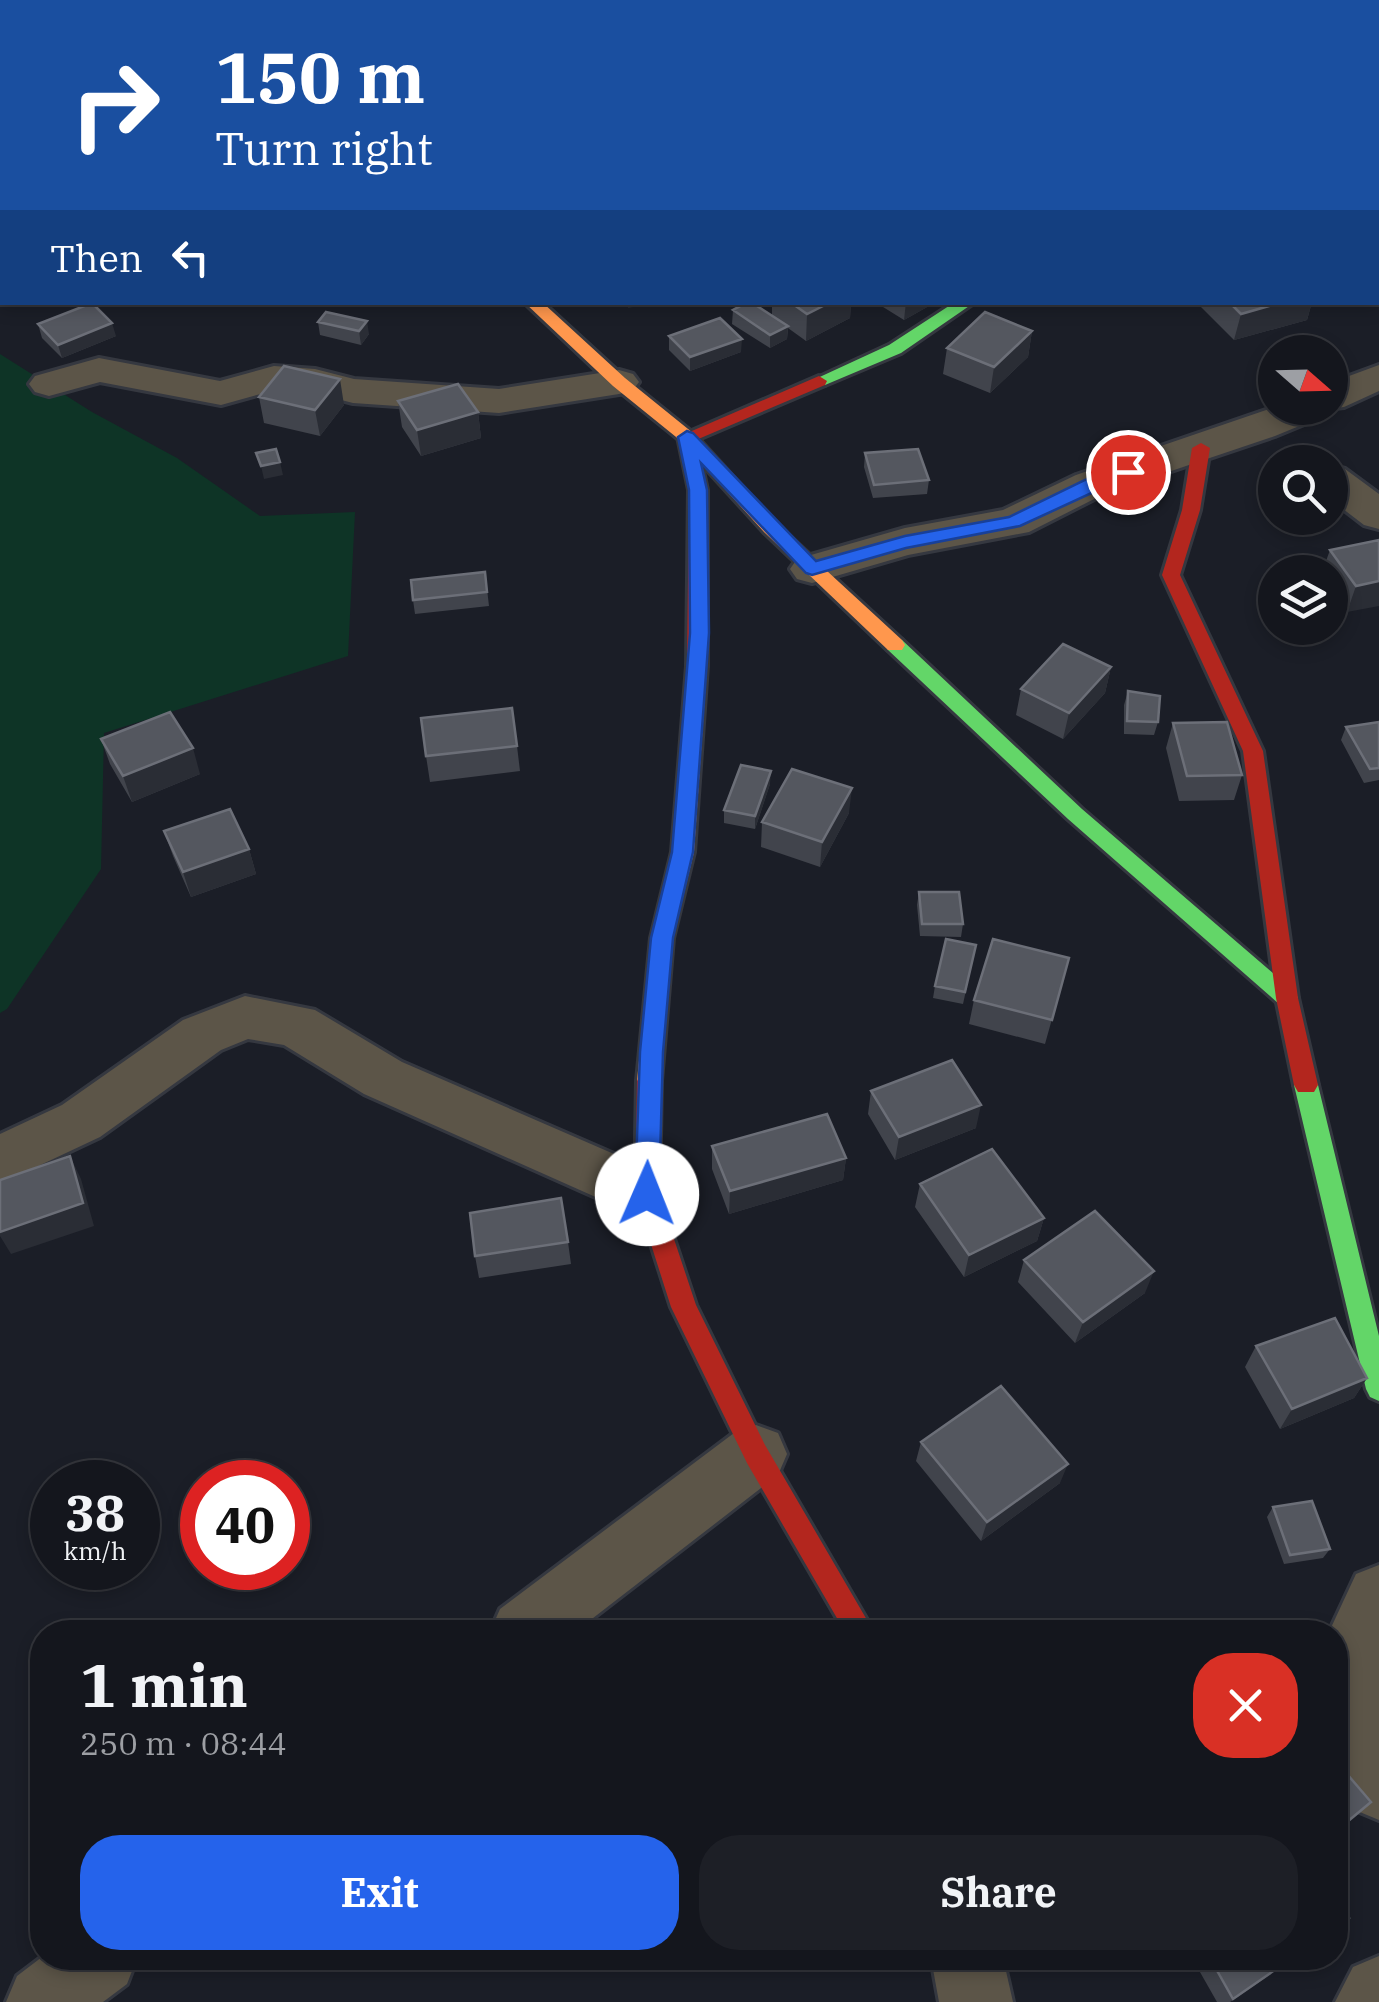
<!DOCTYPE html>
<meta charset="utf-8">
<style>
:root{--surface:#14161d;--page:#1d1f26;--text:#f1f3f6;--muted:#9d9fa4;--line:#33353b;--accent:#2563eb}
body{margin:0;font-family:"IBM Plex Serif",serif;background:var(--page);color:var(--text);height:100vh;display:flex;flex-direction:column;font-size:38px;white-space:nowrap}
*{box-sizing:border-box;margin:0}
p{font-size:32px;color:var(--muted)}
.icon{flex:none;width:55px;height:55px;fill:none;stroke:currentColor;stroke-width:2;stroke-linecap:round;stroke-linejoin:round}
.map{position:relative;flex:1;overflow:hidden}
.drawer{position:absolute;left:30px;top:1620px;width:1318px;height:350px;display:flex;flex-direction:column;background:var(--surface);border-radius:40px;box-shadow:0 5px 15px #0003,0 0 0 2px var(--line)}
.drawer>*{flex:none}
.banner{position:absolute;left:0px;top:0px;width:1380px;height:305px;box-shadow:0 5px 15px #0003,0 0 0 2px var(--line);background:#1a4fa0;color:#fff;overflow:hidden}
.needle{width:65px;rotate:110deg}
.fabs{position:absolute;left:1258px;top:335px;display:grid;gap:20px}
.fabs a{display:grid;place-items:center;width:90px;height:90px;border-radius:50%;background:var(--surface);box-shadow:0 5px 15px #0003,0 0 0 2px var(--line);font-size:50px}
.speed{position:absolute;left:30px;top:1460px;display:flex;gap:20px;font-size:50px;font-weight:700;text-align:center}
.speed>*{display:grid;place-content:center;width:130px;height:130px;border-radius:50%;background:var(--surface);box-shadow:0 5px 15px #0003,0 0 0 2px var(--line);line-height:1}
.speed small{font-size:25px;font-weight:400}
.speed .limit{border:15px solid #d22;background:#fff;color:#111}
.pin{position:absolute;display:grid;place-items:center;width:85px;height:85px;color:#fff;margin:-42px;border:5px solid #fff;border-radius:50%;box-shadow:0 2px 10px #0007}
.me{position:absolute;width:110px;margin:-55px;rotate:1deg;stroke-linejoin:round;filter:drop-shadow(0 0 8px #0008)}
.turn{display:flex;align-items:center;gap:35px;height:210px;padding:0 50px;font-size:45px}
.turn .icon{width:130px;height:130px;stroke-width:2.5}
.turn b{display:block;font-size:70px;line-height:85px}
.then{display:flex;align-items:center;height:95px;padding:0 50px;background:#0003;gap:20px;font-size:38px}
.round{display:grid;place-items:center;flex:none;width:105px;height:105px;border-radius:40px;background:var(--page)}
.head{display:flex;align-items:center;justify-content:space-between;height:170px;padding:0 50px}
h1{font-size:60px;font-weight:800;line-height:75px}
.action{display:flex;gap:20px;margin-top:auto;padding:20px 50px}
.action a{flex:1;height:115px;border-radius:40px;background:var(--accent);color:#fff;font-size:40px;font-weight:800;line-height:115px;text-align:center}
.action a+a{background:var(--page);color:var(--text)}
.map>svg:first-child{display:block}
.green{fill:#0e3426}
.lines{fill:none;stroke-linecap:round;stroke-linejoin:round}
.street-casing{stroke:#353840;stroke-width:6}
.fast-casing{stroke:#353840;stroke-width:6}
.slow-casing{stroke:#353840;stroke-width:6}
.jam-casing{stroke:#353840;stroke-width:6}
.street{fill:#5c5548;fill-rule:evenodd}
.fast{fill:#63d668;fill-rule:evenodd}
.slow{fill:#ff974d;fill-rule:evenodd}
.jam{fill:#b3261e;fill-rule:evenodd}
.wall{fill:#41444c}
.shaded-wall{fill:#2a2d35}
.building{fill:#54575f;stroke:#6c6f78;stroke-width:2.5}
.route{fill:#2563eb;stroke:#184099;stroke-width:2.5}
</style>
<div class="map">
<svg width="1379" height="2002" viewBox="0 0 1379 2002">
<rect width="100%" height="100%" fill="#1b1e27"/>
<path class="green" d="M 0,354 L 92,412 L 177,458 L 260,516 L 355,512 L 348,656 L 104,733 L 101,869 L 7,1009 L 0,1013 Z"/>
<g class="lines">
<g class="street-casing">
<path id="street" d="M 152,0 L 191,0 L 193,2 L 154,2 Z
M 1378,85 L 1379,85 L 1379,105 L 1378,105 Z
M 99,358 L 220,381 L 274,366 L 315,369 L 354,379 L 499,389 L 619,370 L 633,374 L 639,382 L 633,390 L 619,394 L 499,413 L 353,403 L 314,393 L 275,390 L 221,405 L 100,382 L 49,396 L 35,392 L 29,384 L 35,376 Z
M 1379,365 L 1379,391 L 1344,407 L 1326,409 L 1321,417 L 1275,436 L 1106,493 L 1029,532 L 908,555 L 812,583 L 797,579 L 790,569 L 797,559 L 905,528 L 1003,510 L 1076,475 L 1275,407 L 1330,408 L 1330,383 Z
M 1330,465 L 1345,469 L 1379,494 L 1379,529 L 1364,525 L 1330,499 Z
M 245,996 L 315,1010 L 402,1062 L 667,1177 L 675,1194 L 667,1211 L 647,1218 L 627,1211 L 364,1094 L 284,1045 L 248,1039 L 221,1050 L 100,1137 L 0,1184 L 0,1134 L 62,1105 L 183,1020 Z
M 756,1425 L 778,1433 L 787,1454 L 778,1475 L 575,1632 L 490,1632 L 500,1609 L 734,1433 Z
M 1379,1565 L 1379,1820 L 1355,1810 L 1335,1761 L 1335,1632 L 1329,1632 L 1356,1574 Z
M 1379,1956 L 1379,2002 L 1335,2002 L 1353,1967 Z
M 42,1957 L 137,1958 L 127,1984 L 103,2002 L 6,2002 L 17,1976 Z
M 931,1958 L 1003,1958 L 1013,2002 L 939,2002 Z"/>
</g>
<g class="fast-casing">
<path id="fast" d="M 955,302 L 975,302 L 901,353 L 825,385 L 813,385 L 811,381 L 889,345 Z
M 895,638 L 902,640 L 1082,809 L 1295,992 L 1298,998 L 1295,1004 L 1279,1004 L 1068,819 L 888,650 L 885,645 Z
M 1306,1075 L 1314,1078 L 1318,1085 L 1379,1336 L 1379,1401 L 1370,1397 L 1366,1389 L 1294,1085 L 1298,1078 Z"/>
</g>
<g class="slow-casing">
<path id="slow" d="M 524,302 L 542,302 L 625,378 L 693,433 L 776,524 L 902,640 L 905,645 L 902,650 L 888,650 L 764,532 L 681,441 L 613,386 Z
M 697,659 L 707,666 L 694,852 L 673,938 L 661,1081 L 657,1088 L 641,1088 L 637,1081 L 651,938 L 672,852 L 687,666 Z"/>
</g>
<g class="jam-casing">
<path id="jam" d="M 819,376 L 827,381 L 825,385 L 696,440 L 707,490 L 707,666 L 697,673 L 690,671 L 687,666 L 689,490 L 678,437 Z
M 1201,443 L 1210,448 L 1200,510 L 1180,575 L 1263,751 L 1298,998 L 1318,1085 L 1314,1092 L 1298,1092 L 1294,1085 L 1276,998 L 1243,751 L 1162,575 L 1182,510 L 1192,448 Z
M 649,1071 L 657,1074 L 661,1081 L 659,1194 L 696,1305 L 765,1445 L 874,1632 L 845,1632 L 747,1463 L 671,1307 L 635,1194 L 637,1081 L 641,1074 Z"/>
</g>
<use href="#street" class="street"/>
<use href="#fast" class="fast"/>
<use href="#slow" class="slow"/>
<use href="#jam" class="jam"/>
</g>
<path class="wall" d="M 443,0 L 506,0 L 506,2 L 443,2 Z
M 772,302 L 851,302 L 850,318 L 806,341 L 788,328 L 787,339 L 770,348 L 732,324 L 733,310 L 772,316 Z
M 875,302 L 936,302 L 904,320 Z
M 1196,302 L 1312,302 L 1307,320 L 1234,340 Z
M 318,322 L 369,334 L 361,345 L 320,335 Z
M 38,324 L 116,336 L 62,358 L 42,338 Z
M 1032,331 L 1028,357 L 990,393 L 943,374 L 947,348 Z
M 669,336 L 741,352 L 690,371 L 669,350 Z
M 259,397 L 344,405 L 320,436 L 264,423 Z
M 398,401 L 478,412 L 481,438 L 421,456 L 402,427 Z
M 865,453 L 929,480 L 927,494 L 873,498 L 864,467 Z
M 1379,540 L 1347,612 L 1330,588 L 1330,572 L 1322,572 L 1330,550 Z
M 485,572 L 489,606 L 415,614 L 413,600 Z
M 1111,667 L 1105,693 L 1063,739 L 1016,715 L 1021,689 Z
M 1128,691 L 1158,722 L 1154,735 L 1124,734 L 1124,705 Z
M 1379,722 L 1379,780 L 1364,783 L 1341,740 L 1346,727 Z
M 1173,723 L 1242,775 L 1234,800 L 1179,801 L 1166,748 Z
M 101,739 L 200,774 L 132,802 L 110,764 Z
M 517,746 L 520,771 L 430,782 L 426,756 Z
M 770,784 L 755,829 L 724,823 L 724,810 Z
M 849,813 L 820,867 L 761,847 L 762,822 Z
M 164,831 L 249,849 L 256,874 L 191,897 L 173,856 Z
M 919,892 L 963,924 L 961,937 L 920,936 L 917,905 Z
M 976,945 L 963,1004 L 933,998 L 935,986 Z
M 1069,958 L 1045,1044 L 969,1024 L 974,1000 Z
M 871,1091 L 976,1128 L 895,1160 L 868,1114 Z
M 712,1146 L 846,1158 L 843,1180 L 729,1214 L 712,1169 Z
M 920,1184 L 1044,1218 L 1037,1241 L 964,1277 L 915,1207 Z
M 568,1242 L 571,1264 L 479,1278 L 475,1256 Z
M 1024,1260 L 1145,1293 L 1075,1343 L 1018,1282 Z
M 1256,1346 L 1367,1378 L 1354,1398 L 1280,1429 L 1245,1367 Z
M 921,1442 L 1060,1483 L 981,1541 L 916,1461 Z
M 1273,1507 L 1330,1549 L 1323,1558 L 1284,1564 L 1267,1517 Z
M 1192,1958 L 1294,1958 L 1230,2002 L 1217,2002 Z"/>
<path class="shaded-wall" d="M 1024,0 L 1057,0 L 1047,2 L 1023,2 Z
M 2,84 L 2,98 L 0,99 L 0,85 Z
M 628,302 L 658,302 L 628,308 Z
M 831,302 L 851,302 L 850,318 L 806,341 L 807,314 Z
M 906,302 L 936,302 L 904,320 Z
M 1283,302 L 1312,302 L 1307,320 L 1234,340 L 1241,314 Z
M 367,321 L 369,334 L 361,345 L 359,331 Z
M 112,323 L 116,336 L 62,358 L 58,345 Z
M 788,326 L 787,339 L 770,348 L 770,335 Z
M 1032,331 L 1028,357 L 990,393 L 994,367 Z
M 742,339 L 741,352 L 690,371 L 690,357 Z
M 340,379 L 344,405 L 320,436 L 315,410 Z
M 478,412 L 481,438 L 421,456 L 417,430 Z
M 280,462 L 283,475 L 264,479 L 261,466 Z
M 1379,581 L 1379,606 L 1347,612 L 1356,586 Z
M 1111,667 L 1105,693 L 1063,739 L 1069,713 Z
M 193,748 L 200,774 L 132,802 L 123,776 Z
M 771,771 L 770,784 L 755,829 L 755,816 Z
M 852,788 L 849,813 L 820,867 L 822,842 Z
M 249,849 L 256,874 L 191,897 L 183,872 Z
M 981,1105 L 976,1128 L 895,1160 L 899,1137 Z
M 70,1156 L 81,1179 L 94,1226 L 11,1254 L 0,1236 L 0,1232 Z
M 846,1158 L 843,1180 L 729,1214 L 730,1191 Z
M 1044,1218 L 1037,1241 L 964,1277 L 969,1255 Z
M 1154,1271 L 1145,1293 L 1075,1343 L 1083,1322 Z
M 1367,1378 L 1354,1398 L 1280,1429 L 1292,1409 Z
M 1068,1464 L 1060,1483 L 981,1541 L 987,1522 Z"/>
<path class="building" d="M 308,0 L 354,0 L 359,2 L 303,2 Z
M 354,0 L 394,0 L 392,2 L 359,2 Z
M 0,67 L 2,70 L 2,84 L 0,85 Z
M 748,302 L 751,302 L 788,326 L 770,335 L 733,310 Z
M 790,302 L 831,302 L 807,314 Z
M 1229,302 L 1283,302 L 1241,314 Z
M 92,303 L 112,323 L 58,345 L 38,324 Z
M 326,312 L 367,321 L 359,331 L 318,322 Z
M 985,312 L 1032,331 L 994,367 L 947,348 Z
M 720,318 L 742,339 L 690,357 L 669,336 Z
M 284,366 L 340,379 L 315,410 L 259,397 Z
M 458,384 L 478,412 L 417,430 L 398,401 Z
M 276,449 L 280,462 L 261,466 L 256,453 Z
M 918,449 L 929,480 L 874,485 L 865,453 Z
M 1379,540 L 1379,581 L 1356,586 L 1330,550 Z
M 485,572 L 487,592 L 413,600 L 411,580 Z
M 1063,644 L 1111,667 L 1069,713 L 1021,689 Z
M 1128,691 L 1160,696 L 1158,722 L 1127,721 Z
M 512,708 L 517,746 L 426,756 L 421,718 Z
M 170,712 L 193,748 L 123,776 L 101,739 Z
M 1227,722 L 1242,775 L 1187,776 L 1173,723 Z
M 1379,722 L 1379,768 L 1370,769 L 1346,727 Z
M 741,765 L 771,771 L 755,816 L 724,810 Z
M 792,769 L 852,788 L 822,842 L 762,822 Z
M 230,809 L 249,849 L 183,872 L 164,831 Z
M 919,892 L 959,892 L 963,924 L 922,924 Z
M 946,939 L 976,945 L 965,992 L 935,986 Z
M 993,939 L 1069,958 L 1052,1020 L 974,1000 Z
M 952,1060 L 981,1105 L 899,1137 L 871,1091 Z
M 827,1114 L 846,1158 L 730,1191 L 712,1146 Z
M 992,1149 L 1044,1218 L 969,1255 L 920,1184 Z
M 70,1156 L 83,1203 L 0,1232 L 0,1180 Z
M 561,1198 L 568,1242 L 475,1256 L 470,1213 Z
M 1095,1211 L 1154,1271 L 1083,1322 L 1024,1260 Z
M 1335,1318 L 1367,1378 L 1292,1409 L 1256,1346 Z
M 1001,1386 L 1068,1464 L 987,1522 L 921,1442 Z
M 1312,1501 L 1330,1549 L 1290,1555 L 1273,1507 Z
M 1335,1760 L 1371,1802 L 1335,1832 Z
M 1335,1898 L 1349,1918 L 1335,1928 Z
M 1210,1958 L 1292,1958 L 1233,1999 Z"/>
<path class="route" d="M 687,431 L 693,433 L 816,561 L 905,536 L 1009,517 L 1085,480 L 1128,466 L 1137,472 L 1020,526 L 906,548 L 812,575 L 806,573 L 701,463 L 707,490 L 709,633 L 693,852 L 673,938 L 663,1052 L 659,1194 L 655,1201 L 647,1205 L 638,1201 L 635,1194 L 640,1052 L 651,938 L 672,852 L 690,633 L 689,490 L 678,437 Z"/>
</svg>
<div class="fabs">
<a><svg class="needle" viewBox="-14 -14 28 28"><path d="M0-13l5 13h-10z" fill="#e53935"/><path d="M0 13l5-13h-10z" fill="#9d9fa4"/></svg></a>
<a><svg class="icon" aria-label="search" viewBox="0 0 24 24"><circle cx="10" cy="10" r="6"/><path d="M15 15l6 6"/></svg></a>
<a><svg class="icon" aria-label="layers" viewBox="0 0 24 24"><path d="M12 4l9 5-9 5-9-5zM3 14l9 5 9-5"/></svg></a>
</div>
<div class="speed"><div>38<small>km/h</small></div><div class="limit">40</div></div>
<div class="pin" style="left:1128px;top:472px;background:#d93025"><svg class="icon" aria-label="arrive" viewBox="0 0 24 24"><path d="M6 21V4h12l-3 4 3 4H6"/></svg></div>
<svg class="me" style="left:647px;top:1194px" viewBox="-20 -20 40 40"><circle r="19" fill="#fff"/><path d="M0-13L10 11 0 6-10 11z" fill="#2563eb"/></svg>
<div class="banner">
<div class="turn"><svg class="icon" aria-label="right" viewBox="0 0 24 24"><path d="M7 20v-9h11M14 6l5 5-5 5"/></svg><div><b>150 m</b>Turn right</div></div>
<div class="then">Then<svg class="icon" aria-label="left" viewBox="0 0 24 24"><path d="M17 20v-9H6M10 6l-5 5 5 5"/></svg></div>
</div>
<section class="drawer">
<div class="head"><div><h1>1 min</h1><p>250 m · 08:44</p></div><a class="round" style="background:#d93025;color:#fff"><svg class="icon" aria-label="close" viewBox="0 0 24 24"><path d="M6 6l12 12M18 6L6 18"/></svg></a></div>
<div class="action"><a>Exit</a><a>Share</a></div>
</section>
</div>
